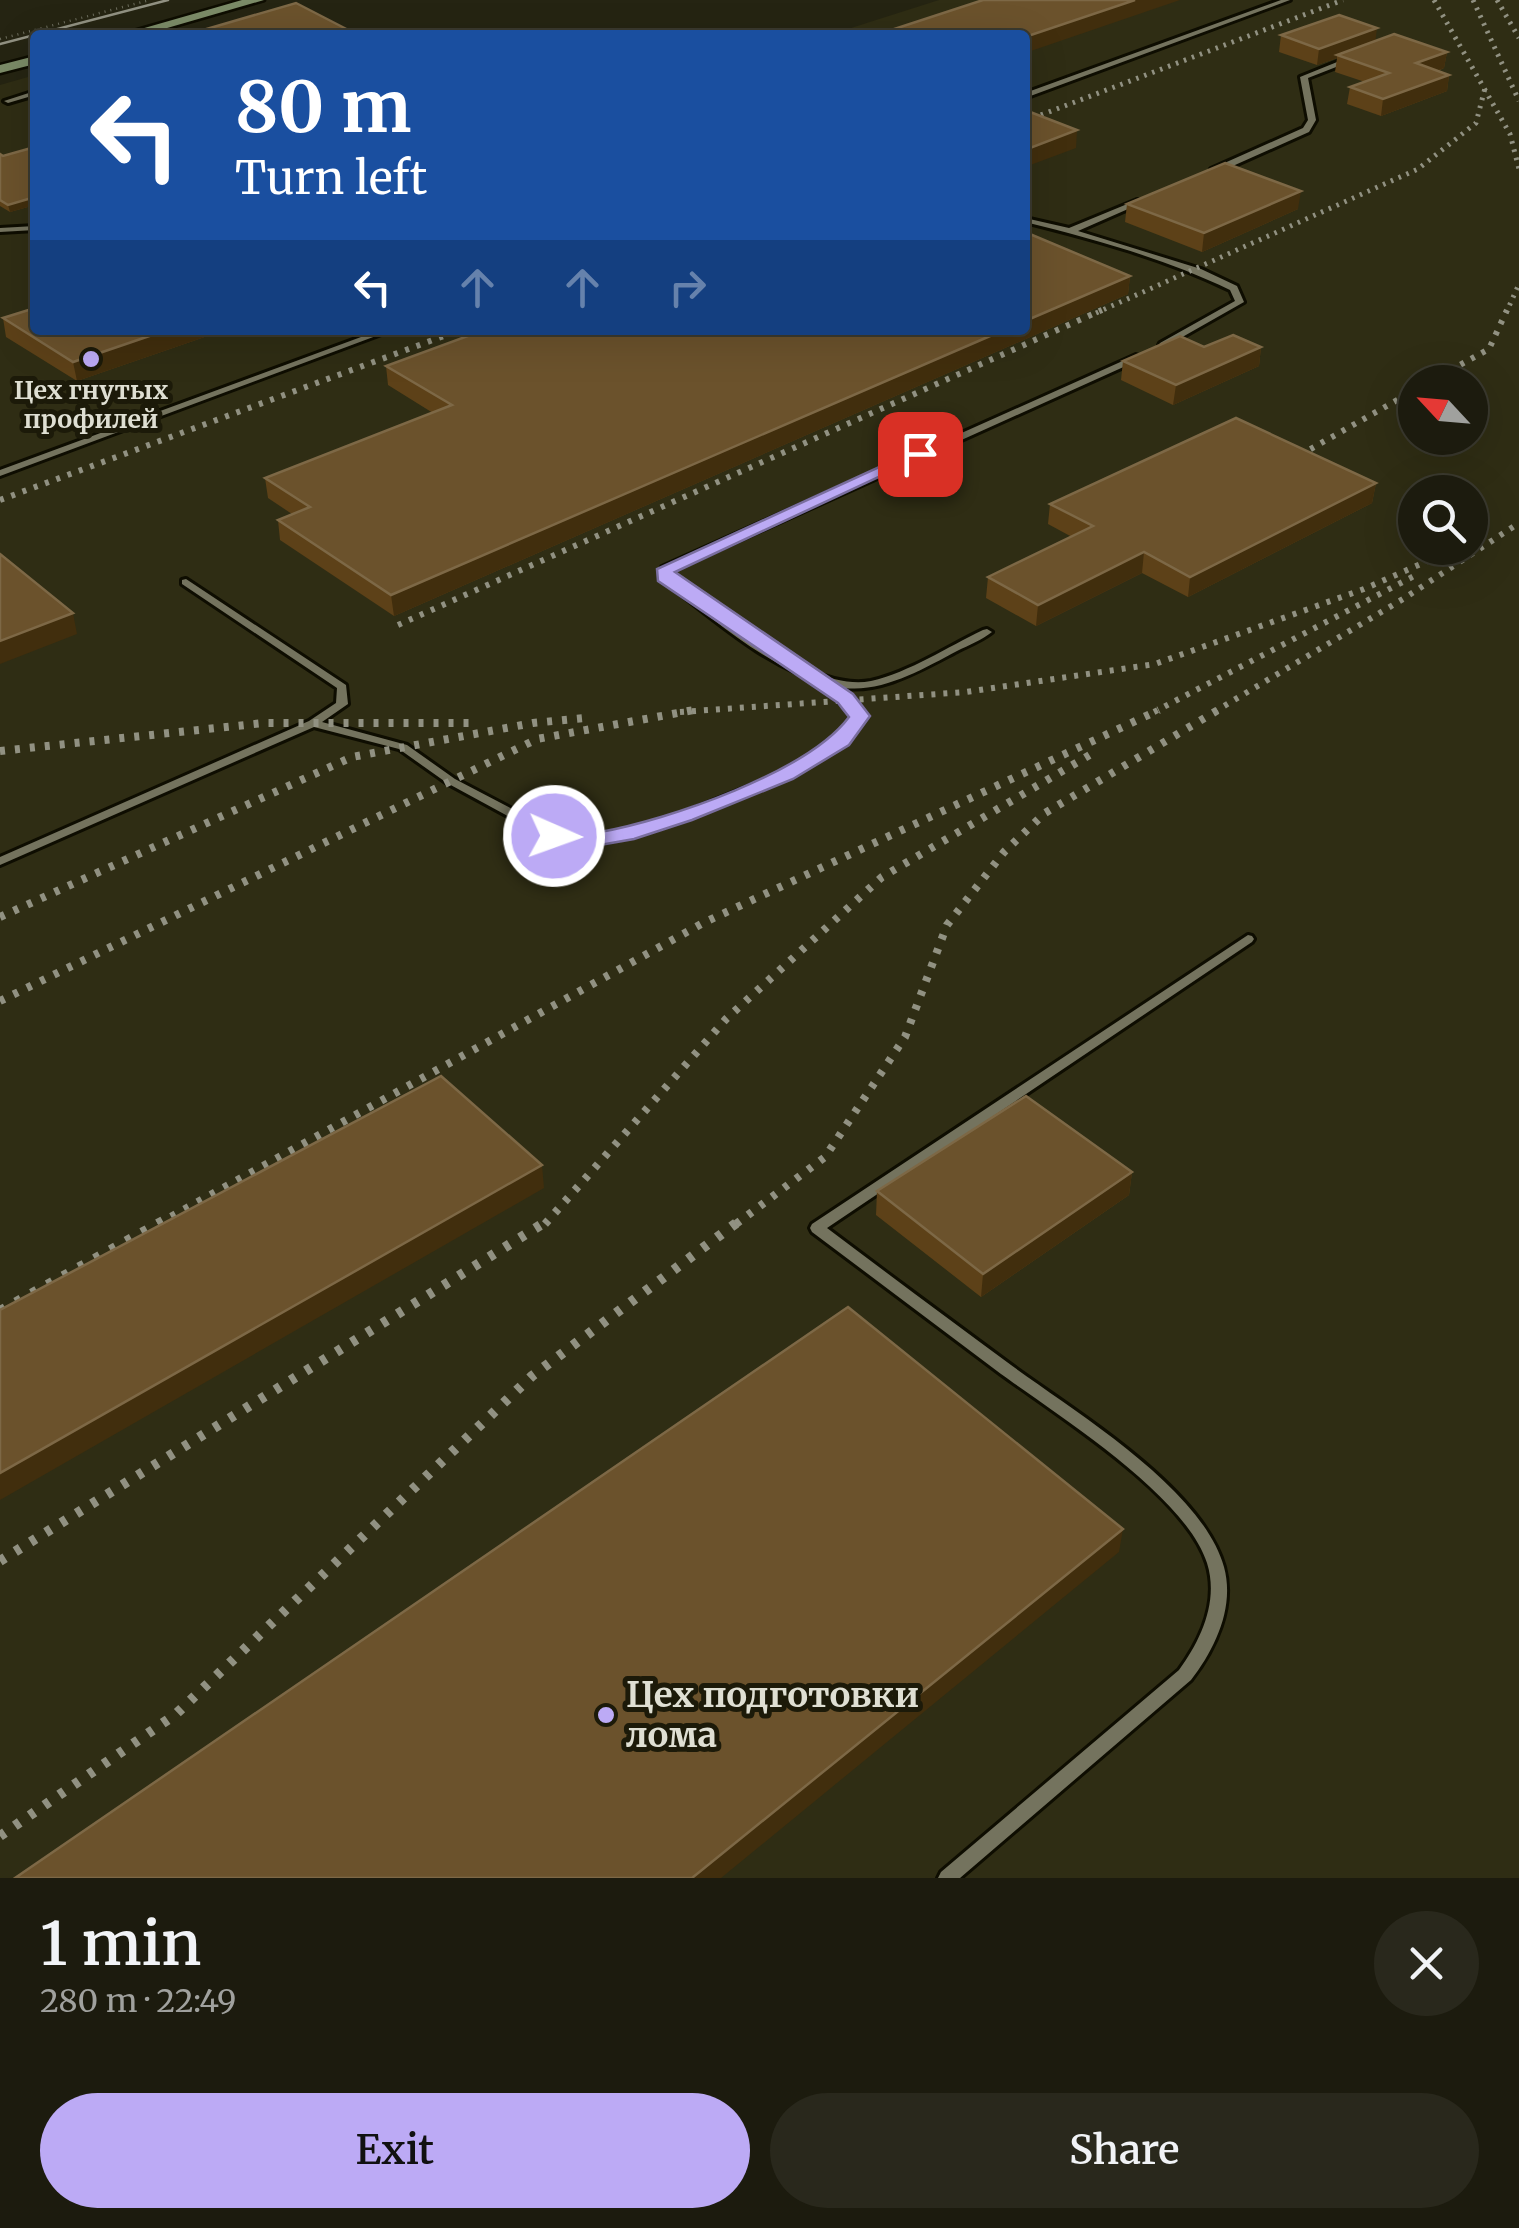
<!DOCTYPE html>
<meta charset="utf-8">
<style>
:root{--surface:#1c1b0e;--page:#29281c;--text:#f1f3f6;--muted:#a0a19e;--line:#3a392e;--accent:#bcaaf5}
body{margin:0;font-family:Merriweather,serif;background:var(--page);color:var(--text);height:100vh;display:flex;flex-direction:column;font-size:38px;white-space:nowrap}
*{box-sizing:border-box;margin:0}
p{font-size:32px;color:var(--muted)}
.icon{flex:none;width:55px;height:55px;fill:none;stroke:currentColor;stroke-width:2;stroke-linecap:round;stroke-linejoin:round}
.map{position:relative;height:1878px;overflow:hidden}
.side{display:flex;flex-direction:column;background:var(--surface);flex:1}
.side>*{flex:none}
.top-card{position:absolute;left:30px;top:30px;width:1000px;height:305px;border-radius:10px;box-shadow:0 10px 40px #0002,0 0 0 2px var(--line);background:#1a4fa0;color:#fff;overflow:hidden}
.needle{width:65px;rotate:296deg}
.tools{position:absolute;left:1398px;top:365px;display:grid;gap:20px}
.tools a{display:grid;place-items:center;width:90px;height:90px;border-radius:50%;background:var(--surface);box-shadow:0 10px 40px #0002,0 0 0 2px var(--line);font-size:50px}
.pin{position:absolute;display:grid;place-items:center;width:85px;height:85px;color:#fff;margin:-42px;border-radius:20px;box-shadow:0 5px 15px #0006}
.me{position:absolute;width:110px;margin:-55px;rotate:92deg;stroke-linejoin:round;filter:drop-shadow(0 0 8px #0008)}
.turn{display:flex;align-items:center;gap:35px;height:210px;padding:0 40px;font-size:45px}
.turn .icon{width:130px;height:130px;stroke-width:2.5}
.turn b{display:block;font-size:70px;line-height:85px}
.lanes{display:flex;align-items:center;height:95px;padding:0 40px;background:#0003;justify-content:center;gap:50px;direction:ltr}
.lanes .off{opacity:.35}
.round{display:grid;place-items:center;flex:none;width:105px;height:105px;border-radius:52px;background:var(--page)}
.summary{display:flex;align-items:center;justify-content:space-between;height:170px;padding:0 40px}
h1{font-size:60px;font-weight:600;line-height:75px}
.action{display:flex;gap:20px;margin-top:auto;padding:20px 40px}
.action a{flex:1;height:115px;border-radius:60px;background:var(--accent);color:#111;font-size:40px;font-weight:600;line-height:115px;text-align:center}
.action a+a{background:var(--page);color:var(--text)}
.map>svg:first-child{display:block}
.built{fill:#2f2d14;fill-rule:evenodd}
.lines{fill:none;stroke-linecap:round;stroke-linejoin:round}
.lane-casing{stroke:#0e0d01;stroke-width:6}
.secondary-casing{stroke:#0e0d01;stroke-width:5}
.path{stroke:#6e6e5e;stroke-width:2.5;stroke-dasharray:1 5;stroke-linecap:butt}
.lane{fill:#74735e;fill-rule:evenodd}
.secondary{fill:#7b8b67;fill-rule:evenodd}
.tram{stroke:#919182;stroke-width:2.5}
.rail-far3{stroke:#919182;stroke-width:5;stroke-dasharray:2.5 6;stroke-linecap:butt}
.rail-far2{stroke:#919182;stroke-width:6;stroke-dasharray:4 8;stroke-linecap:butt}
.rail-far1{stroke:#919182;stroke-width:8;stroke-dasharray:5 10;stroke-linecap:butt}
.rail{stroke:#919182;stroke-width:10;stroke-dasharray:6 12;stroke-linecap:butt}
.wall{fill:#5d4118}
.shaded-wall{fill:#412e0d}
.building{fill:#6b522c;stroke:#7d6846;stroke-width:2.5}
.route{fill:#bcaaf5;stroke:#7a6e9f;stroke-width:2.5}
.poi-dot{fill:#bcaaf5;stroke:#1c1a09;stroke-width:4}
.labels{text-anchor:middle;stroke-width:10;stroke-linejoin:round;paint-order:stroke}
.far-poi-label{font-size:25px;font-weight:bold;fill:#dfdfd3;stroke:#1c1a09}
.near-poi-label{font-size:35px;font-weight:bold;fill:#dfdfd3;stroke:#1c1a09;text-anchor:start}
</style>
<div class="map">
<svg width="1519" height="1878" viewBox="0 0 1519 1878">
<rect width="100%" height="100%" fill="#252412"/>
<path class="built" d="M 939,0 L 1519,0 L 1519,1878 L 0,1878 L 0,85 L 35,75 L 35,330 L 1025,330 L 1025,35 L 829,35 ZM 1415,382 L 1470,382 L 1470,438 L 1415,438 ZM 1415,492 L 1470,492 L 1470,548 L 1415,548 Z"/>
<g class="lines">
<g class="lane-casing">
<path id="lane" d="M 1281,0 L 1290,0 L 1025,98 L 1025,93 Z
M 1347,58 L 1354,60 L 1308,78 L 1316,120 L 1309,132 L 1217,173 L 1211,173 L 1211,169 L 1303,128 L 1308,120 L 1300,77 Z
M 35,91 L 35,95 L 8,103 L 4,101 Z
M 1137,200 L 1144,202 L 1078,231 L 1201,269 L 1237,286 L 1244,302 L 1163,348 L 1159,345 L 1160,343 L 1235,301 L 1230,290 C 1166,259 1094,239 1025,222 L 1025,218 L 1069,228 Z
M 35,226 L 35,230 L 0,232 L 0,228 Z
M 380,330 L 392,330 L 0,476 L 0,470 Z
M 1136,355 L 1139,356 L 1139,360 L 671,571 L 670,576 C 718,611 809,693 871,681 C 910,672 947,647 983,630 L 987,629 L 992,632 C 982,640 969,645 957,651 C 921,670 876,697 834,686 L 866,716 L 845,743 L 790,777 L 688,818 L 631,837 L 583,846 L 550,839 L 447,783 L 399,749 L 314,727 L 0,865 L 0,857 L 309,721 L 336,703 L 337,688 L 182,584 L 182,580 L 186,579 L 346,685 L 348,704 L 322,722 L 407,745 L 455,779 L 558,833 L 583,838 L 625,831 L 680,814 L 782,773 L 837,739 L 854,716 L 824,688 L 823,686 L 825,683 C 764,666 712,617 661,579 L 660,577 L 662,567 Z
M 1248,935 L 1252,936 L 1254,939 L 1252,942 L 827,1228 C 888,1274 950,1320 1011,1365 C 1075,1412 1202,1488 1224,1567 C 1235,1607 1215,1649 1191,1680 L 960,1878 L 938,1878 L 941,1872 L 1179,1670 C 1201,1640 1219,1601 1207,1563 C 1185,1495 1059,1416 1001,1374 C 938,1327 875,1279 812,1232 L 810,1228 L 812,1224 Z"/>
</g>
<g class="secondary-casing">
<path id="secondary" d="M 242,0 L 264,0 L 143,35 L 120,35 Z
M 35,56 L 35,64 L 0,73 L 0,65 Z"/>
</g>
<path class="path" d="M 0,39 L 150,0"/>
<use href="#lane" class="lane"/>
<use href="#secondary" class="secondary"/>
<path class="tram" d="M 0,44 L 168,0"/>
<path class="rail-far3" d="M 1434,0 L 1510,134 L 1519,169
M 1473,0 L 1519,101
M 1497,0 L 1519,38
M 1025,121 L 1343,0
M 1096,313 L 1418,169 L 1476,123 L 1485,88
M 1506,313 L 1519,284"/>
<path class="rail-far2" d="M 1429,382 L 1489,349 L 1507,310
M 1300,455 L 1415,390
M 0,500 L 460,330
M 398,625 L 1102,310
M 680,712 L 966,692 L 1155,664 L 1364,589 L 1457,548
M 1154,712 L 1416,575
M 1214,712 L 1403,599 L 1519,523"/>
<path class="rail-far1" d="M 0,751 L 264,723 L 478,723
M 0,917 L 352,757 L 533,723 L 584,718
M 0,1001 L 537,739 L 694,710
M 158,1224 L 703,923 L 1159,710
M 545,1224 L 726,1019 L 882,877 L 1093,753
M 736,1224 L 825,1157 L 905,1037 L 947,925 L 1004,852 L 1045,813 L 1218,710"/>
<path class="rail" d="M 0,1311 L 163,1221
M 0,1561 L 547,1221
M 0,1836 L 176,1714 L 532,1376 L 739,1221"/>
</g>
<path class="wall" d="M 1281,35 L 1375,41 L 1447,52 L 1444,68 L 1438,71 L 1449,75 L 1447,91 L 1381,116 L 1347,104 L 1350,87 L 1365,82 L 1335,72 L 1337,58 L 1317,65 L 1279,52 Z
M 35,147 L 35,205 L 10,212 L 0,206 L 0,154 L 3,156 Z
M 1127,204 L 1298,209 L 1202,252 L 1125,222 Z
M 1130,276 L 1128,294 L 394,616 L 280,540 L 278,520 L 292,514 L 268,498 L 265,478 L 433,413 L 388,385 L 386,366 L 1025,330 Z
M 3,318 L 35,330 L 225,330 L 77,381 L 6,337 Z
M 1204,347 L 1261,347 L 1259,366 L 1173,405 L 1121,380 L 1123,361 Z
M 1376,483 L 1372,503 L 1188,597 L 1142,573 L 1036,626 L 986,598 L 988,577 L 1072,537 L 1048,524 L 1050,504 Z
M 1132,1172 L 1129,1195 L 981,1297 L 876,1215 L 877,1191 Z"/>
<path class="shaded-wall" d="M 1135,0 L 1180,0 L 1025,53 L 1025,37 Z
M 1377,28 L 1375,44 L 1337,55 L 1337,58 L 1317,65 L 1319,49 Z
M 1447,52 L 1444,68 L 1413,80 L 1416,63 Z
M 1449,75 L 1447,91 L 1381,116 L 1383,99 Z
M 1077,130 L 1076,148 L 1025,167 L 1025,150 Z
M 1301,191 L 1298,209 L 1202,252 L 1204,233 Z
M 35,197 L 35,205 L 10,212 L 8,205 Z
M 1130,276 L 1128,294 L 394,616 L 391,595 L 1004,330 L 1025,330 L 1025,321 Z
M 167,330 L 225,330 L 77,381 L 73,362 Z
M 1261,347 L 1259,366 L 1173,405 L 1176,385 Z
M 1376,483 L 1372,503 L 1188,597 L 1190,577 Z
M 1144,552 L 1142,573 L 1036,626 L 1038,605 Z
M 73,613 L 77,634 L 0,664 L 0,641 Z
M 542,1165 L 544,1188 L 0,1500 L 0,1473 Z
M 1132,1172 L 1129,1195 L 981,1297 L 983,1274 Z
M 1123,1529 L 1119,1552 L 721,1878 L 692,1878 Z"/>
<path class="building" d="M 983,0 L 1135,0 L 1025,37 L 1025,35 L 876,35 Z
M 296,3 L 358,35 L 287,35 L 283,33 L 277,35 L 186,35 Z
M 1339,15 L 1377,28 L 1319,49 L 1281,35 Z
M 1394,34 L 1447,52 L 1416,63 L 1449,75 L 1383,99 L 1350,87 L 1389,73 L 1337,55 Z
M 1025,110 L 1077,130 L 1025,150 Z
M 35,147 L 35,197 L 8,205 L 0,200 L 0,154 L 3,156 Z
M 1225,163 L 1301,191 L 1204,233 L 1127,204 Z
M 1025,232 L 1130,276 L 1025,321 Z
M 35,308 L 35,330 L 167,330 L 73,362 L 3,318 Z
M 484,330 L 1004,330 L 391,595 L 278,520 L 310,507 L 265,478 L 452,405 L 386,366 Z
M 1233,335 L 1261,347 L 1176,385 L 1123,361 L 1180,336 L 1204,347 Z
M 1236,418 L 1376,483 L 1190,577 L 1144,552 L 1038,605 L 988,577 L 1093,526 L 1050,504 Z
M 0,554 L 73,613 L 0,641 Z
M 441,1076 L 542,1165 L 0,1473 L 0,1310 Z
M 1026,1096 L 1132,1172 L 983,1274 L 877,1191 Z
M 848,1307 L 1123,1529 L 692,1878 L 15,1878 Z"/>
<path class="route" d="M 914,451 L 928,454 L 675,572 L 853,694 L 870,716 L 849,745 L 793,779 L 692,820 L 634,839 L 583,848 L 546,841 L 546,832 C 563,827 581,836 600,832 C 668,820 808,772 849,717 L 838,703 L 658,581 L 657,569 Z"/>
<g class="poi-dot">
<circle cx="91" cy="359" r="10"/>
<circle cx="606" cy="1715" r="10"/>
</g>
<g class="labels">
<g class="far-poi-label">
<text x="91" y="399">Цех гнутых<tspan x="91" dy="29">профилей</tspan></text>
</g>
<g class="near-poi-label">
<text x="626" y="1707">Цех подготовки<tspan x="626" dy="40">лома</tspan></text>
</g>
</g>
</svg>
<div class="tools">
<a><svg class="needle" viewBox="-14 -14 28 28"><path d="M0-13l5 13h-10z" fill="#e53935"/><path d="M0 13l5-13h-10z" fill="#a0a19e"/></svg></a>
<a><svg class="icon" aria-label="search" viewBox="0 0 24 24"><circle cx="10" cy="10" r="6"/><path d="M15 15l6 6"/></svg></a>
</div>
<div class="pin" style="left:920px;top:454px;background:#d93025"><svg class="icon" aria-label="arrive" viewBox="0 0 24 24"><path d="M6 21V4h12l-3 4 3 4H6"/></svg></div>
<svg class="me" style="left:554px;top:836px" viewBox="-20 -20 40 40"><circle r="17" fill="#bcaaf5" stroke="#fff" stroke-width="3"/><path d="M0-11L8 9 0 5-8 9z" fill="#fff"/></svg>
<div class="top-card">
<div class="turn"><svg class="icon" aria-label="left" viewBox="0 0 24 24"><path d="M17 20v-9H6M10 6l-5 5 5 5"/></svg><div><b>80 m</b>Turn left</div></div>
<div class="lanes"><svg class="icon" aria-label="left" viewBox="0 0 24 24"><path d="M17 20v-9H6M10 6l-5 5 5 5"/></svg><svg class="icon off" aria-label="ahead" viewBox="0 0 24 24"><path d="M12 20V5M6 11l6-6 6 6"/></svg><svg class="icon off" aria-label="ahead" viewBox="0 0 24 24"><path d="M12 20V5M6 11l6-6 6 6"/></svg><svg class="icon off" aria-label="right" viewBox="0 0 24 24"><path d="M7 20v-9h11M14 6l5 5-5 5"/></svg></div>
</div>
</div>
<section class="side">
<div class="summary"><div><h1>1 min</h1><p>280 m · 22:49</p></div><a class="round"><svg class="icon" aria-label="close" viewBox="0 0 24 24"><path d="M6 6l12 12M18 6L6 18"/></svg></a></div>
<div class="action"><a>Exit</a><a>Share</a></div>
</section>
